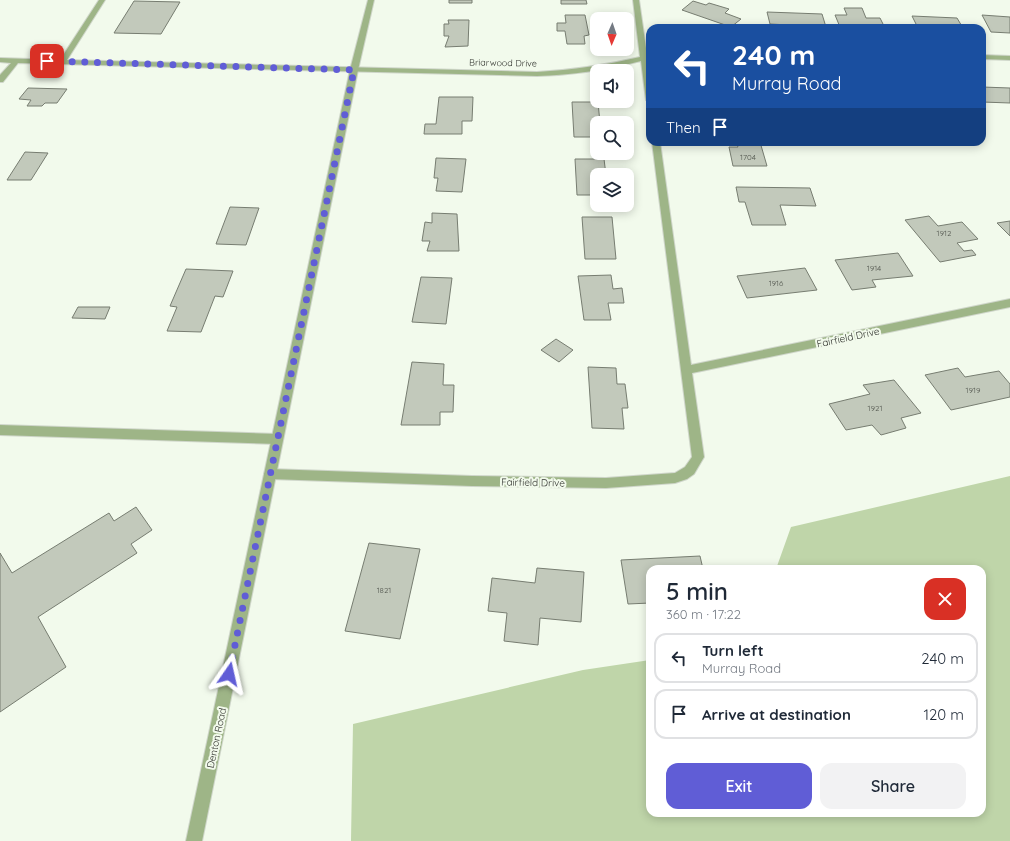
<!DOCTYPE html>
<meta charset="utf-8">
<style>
:root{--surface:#fff;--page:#f2f2f3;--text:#1f2937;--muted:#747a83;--line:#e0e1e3;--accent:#605dd6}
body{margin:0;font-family:Quicksand,sans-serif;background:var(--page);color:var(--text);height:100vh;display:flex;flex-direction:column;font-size:15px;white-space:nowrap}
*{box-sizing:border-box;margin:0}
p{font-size:13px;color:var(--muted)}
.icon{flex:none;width:22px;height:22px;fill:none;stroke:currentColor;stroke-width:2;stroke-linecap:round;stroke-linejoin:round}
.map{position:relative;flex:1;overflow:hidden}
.side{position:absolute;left:646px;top:565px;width:340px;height:252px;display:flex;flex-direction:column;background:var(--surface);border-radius:12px;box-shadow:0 2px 10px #0003}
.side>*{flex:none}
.hud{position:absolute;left:646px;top:24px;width:340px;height:122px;border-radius:12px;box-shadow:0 2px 10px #0003;background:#1a4fa0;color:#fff;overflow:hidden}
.needle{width:26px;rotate:182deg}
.tools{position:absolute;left:590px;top:12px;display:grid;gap:8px}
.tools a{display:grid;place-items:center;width:44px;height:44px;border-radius:8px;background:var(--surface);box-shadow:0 2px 10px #0003;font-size:20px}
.pin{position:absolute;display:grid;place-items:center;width:34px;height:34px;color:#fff;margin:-17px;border-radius:8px;box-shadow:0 2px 6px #0006}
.me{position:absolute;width:44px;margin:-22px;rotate:11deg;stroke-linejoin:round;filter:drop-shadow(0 0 3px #0008)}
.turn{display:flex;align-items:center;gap:14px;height:84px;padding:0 20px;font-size:18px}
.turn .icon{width:52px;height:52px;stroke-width:2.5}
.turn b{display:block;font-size:28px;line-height:34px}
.then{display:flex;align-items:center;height:38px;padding:0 20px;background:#0003;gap:8px;font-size:15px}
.round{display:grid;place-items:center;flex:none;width:42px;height:42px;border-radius:12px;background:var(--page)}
.summary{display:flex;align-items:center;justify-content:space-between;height:68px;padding:0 20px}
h1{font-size:24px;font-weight:600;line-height:30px}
.action{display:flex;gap:8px;margin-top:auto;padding:8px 20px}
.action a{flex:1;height:46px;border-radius:12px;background:var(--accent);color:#fff;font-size:16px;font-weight:600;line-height:46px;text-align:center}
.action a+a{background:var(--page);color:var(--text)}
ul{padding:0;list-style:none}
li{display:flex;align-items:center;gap:12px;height:50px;margin:0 8px 6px;padding:0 12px;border:2px solid var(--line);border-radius:12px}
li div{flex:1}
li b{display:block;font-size:15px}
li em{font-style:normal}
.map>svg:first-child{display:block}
.green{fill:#bfd5a9}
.building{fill:#c2c9bb;stroke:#777d71}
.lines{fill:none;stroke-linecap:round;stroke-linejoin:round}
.minor-casing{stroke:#cfd6ca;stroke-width:2}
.tertiary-casing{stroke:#cfd6ca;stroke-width:2}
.minor{fill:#9eb587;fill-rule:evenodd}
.tertiary{fill:#9eb587;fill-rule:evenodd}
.route{stroke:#605dd6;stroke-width:7;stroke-dasharray:0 12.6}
.labels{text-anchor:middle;stroke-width:4;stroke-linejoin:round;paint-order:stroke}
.number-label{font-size:8px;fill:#545850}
.far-street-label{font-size:9px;fill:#30322d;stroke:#f2faec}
.street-label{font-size:10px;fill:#30322d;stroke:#f2faec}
</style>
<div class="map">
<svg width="1010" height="841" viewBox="0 0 1010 841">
<rect width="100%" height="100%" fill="#f2faec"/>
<path class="green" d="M 1010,476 L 1010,841 L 351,841 L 353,724 L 583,670 L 650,660 L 650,813 L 982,813 L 982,569 L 776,569 L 791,527 Z"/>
<path class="building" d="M 449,0 L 472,0 L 472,3 L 449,3 Z
M 561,0 L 586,0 L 587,4 L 561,4 Z
M 134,1 L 180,2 L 161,34 L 114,33 Z
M 693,1 L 706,5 L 709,3 L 729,9 L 725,13 L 741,19 L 731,27 L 682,10 Z
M 844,8 L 862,8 L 866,18 L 880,18 L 885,28 L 840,27 L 835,15 L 847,15 Z
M 767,12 L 822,14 L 826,27 L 770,24 Z
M 565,15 L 585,15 L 589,35 L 584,36 L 585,44 L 567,44 L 565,31 L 557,31 L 557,23 L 566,23 Z
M 982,15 L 1010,17 L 1010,33 L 991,32 Z
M 912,16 L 957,18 L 963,28 L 917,26 Z
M 448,20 L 469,20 L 468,46 L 445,47 L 449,36 L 444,36 L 444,24 L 449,24 Z
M 982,87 L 1010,88 L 1010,103 L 982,102 Z
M 28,88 L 67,89 L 57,103 L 45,103 L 42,106 L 27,106 L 31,100 L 19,99 Z
M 439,97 L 473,97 L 472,121 L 462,121 L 462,134 L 424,134 L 425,124 L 436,124 Z
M 572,102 L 598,102 L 600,123 L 597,123 L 597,137 L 574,137 Z
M 736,142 L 760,142 L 767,166 L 733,166 L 729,147 L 738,147 Z
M 25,152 L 48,153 L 31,180 L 7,180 Z
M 436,158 L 466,159 L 462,192 L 436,191 L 438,178 L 434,178 Z
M 575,159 L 604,159 L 606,175 L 597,175 L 597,195 L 577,195 Z
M 736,187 L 810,188 L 816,206 L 780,205 L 786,225 L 752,225 L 745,202 L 739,202 Z
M 230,207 L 259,208 L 246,245 L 216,244 Z
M 432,213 L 457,214 L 459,251 L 427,251 L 430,241 L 422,241 L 425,222 L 432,223 Z
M 929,216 L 938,226 L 962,222 L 978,239 L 957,243 L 964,251 L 972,250 L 976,255 L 940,262 L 905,220 Z
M 582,217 L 612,217 L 616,259 L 585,259 Z
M 1010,221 L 1010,236 L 997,223 Z
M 898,253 L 913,276 L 872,280 L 876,287 L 852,290 L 835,260 Z
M 805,268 L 817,290 L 747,298 L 737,276 Z
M 186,269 L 233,271 L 223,297 L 215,296 L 201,332 L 167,331 L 177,307 L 170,306 Z
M 611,275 L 613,289 L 622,288 L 624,303 L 608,303 L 611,320 L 584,320 L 578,276 Z
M 421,277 L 452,278 L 446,324 L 412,322 Z
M 78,307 L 110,307 L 105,319 L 72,318 Z
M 556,339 L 573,350 L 559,362 L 541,350 Z
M 412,362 L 444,364 L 443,385 L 454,385 L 453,412 L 440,412 L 440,425 L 401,425 Z
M 588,367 L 616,368 L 617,384 L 625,384 L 628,408 L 622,408 L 624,429 L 592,428 Z
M 958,368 L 965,377 L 999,371 L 1010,384 L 1010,397 L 951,410 L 925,375 Z
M 894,380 L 921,413 L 901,418 L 906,428 L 881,435 L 872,425 L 846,430 L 829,404 L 870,394 L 863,385 Z
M 136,507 L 152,530 L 131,544 L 137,553 L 38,617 L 66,667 L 0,712 L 0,553 L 12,573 L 109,513 L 114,521 Z
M 369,543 L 420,549 L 400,639 L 345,631 Z
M 700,556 L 703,569 L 650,569 L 650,603 L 628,604 L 621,560 Z
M 537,568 L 584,572 L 581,622 L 540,618 L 538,645 L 504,641 L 507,613 L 488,611 L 492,578 L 535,583 Z"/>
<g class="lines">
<g class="minor-casing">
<path id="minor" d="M 99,0 L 105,0 L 67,60 L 537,72 C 572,70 606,65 640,57 L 633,0 L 639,0 L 647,55 L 650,55 L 650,59 L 648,60 L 650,73 L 650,102 L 646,100 L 641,61 C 606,70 572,75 537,76 L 18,63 L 3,82 L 0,82 L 0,75 L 11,63 L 0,62 L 0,58 L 60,60 Z
M 982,55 L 1010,56 L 1010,60 L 982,59 Z
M 652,142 L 660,142 L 691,365 L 1010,299 L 1010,307 L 692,373 L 704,457 L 694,474 L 687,479 L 675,483 L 606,488 L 472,486 L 270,479 L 266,477 L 264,474 L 266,471 L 270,469 L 472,476 L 606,478 L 675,473 L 685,467 L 692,457 Z
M 0,425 L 277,434 L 281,436 L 283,439 L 281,442 L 277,444 L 0,435 Z"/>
</g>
<g class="tertiary-casing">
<path id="tertiary" d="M 368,0 L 374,0 L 358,70 L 202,841 L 186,841 L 350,70 Z"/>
</g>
<use href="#minor" class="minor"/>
<use href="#tertiary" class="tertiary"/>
</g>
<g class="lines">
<path class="route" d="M 47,61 L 354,70 L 229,674"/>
</g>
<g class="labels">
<g class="number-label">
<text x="748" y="160">1704</text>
<text x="944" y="236">1912</text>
<text x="874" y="271">1914</text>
<text x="776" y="286">1916</text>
<text x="973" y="393">1919</text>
<text x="875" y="411">1921</text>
<text x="384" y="593">1821</text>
</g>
<g class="far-street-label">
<text transform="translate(503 63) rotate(1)" y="3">Briarwood Drive</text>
</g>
<g class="street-label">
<text transform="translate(848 337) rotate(-12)" y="4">Fairfield Drive</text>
<text transform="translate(533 482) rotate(1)" y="4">Fairfield Drive</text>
<text transform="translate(216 738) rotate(-78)" y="4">Denton Road</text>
</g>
</g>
</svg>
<div class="tools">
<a><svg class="needle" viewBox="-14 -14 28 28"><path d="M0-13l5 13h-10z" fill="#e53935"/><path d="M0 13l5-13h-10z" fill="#747a83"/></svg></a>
<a><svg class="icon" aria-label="sound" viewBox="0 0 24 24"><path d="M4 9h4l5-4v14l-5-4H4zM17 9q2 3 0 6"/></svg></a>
<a><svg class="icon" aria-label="search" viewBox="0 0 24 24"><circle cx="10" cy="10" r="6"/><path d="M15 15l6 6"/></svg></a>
<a><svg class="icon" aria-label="layers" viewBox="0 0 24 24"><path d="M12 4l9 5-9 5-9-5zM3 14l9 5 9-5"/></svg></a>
</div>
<div class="pin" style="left:47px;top:61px;background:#d93025"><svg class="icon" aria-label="arrive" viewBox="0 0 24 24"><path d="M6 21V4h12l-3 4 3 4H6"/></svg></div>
<svg class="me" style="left:229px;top:674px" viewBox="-20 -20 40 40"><path d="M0-17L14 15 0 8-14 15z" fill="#605dd6" stroke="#fff" stroke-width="4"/></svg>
<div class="hud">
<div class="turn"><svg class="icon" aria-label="left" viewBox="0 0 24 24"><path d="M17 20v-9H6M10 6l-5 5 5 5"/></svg><div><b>240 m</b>Murray Road</div></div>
<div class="then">Then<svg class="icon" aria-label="arrive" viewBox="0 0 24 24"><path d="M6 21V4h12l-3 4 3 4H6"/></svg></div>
</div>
<section class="side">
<div class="summary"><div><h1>5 min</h1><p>360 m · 17:22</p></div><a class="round" style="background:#d93025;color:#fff"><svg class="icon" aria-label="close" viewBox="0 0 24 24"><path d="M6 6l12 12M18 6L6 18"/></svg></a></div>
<ul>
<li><svg class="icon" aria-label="left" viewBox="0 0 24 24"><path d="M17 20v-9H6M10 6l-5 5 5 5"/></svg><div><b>Turn left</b><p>Murray Road</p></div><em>240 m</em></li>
<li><svg class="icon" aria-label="arrive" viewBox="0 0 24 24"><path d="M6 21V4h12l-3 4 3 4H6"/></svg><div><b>Arrive at destination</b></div><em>120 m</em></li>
</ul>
<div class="action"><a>Exit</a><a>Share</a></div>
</section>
</div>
